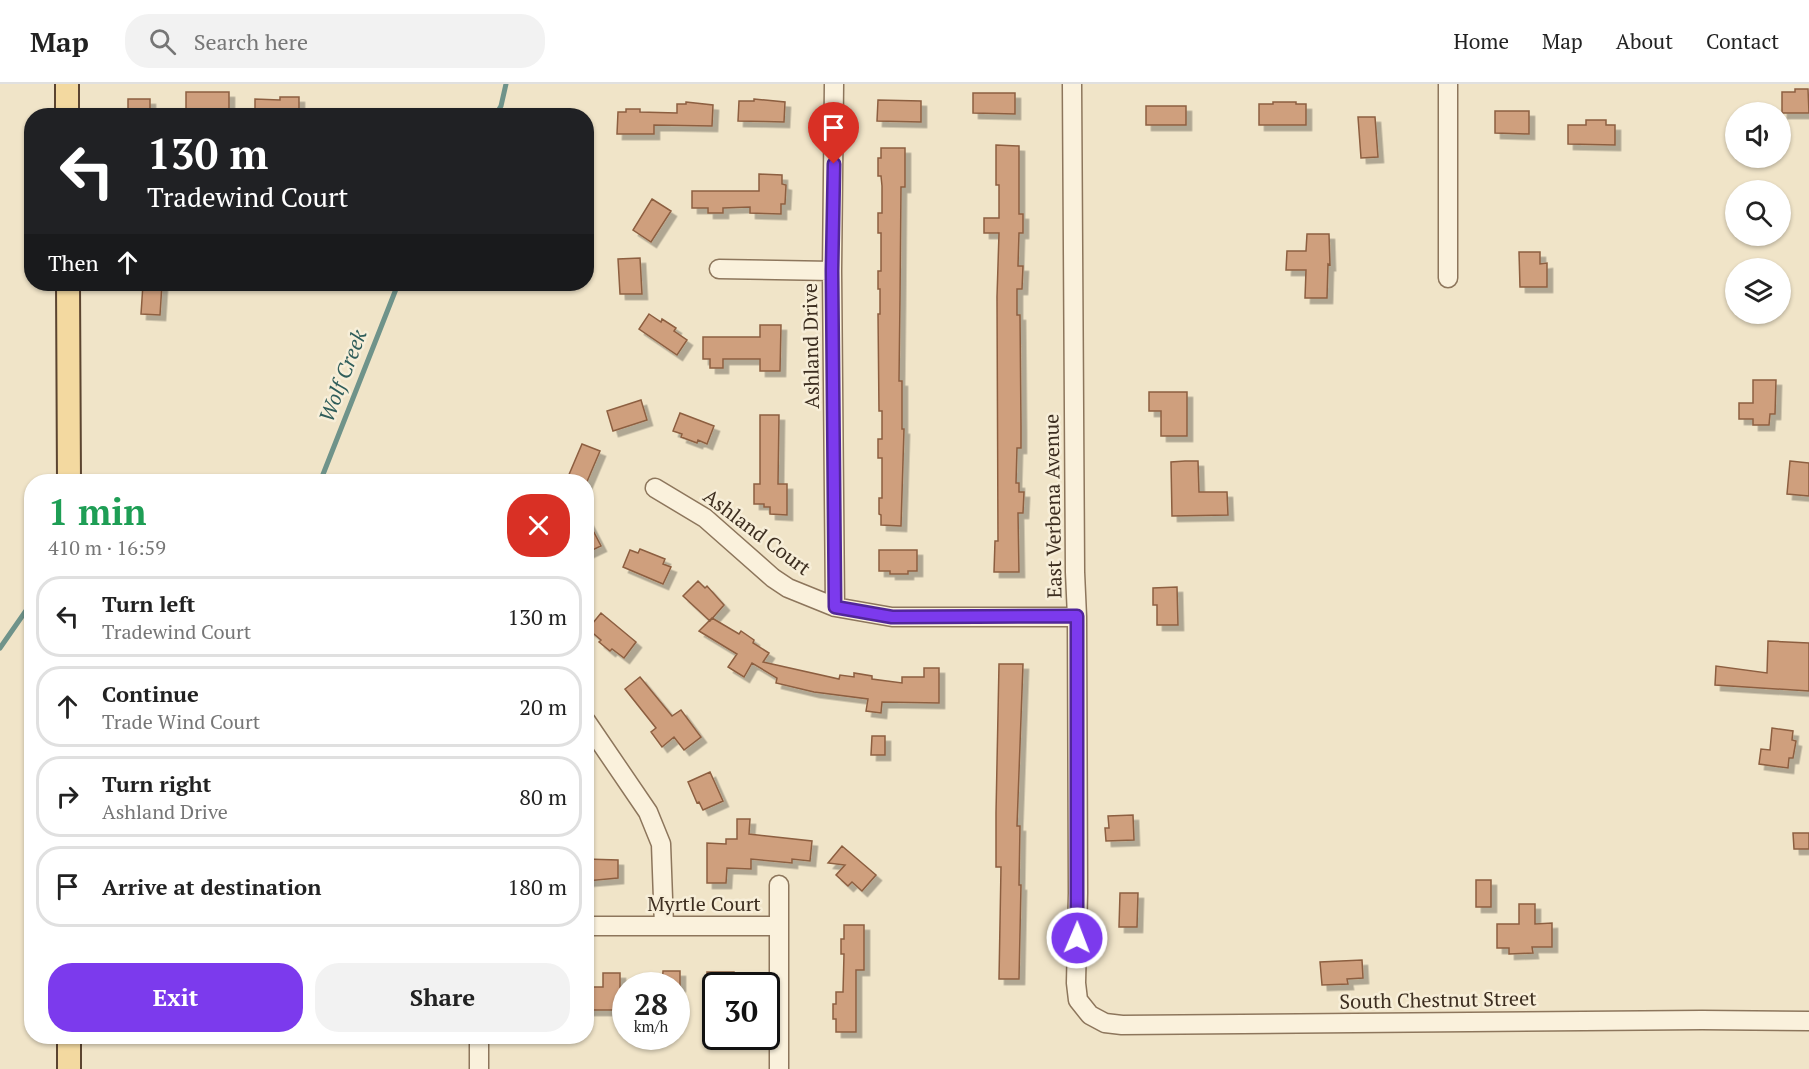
<!DOCTYPE html>
<meta charset="utf-8">
<style>
:root{--surface:#fff;--page:#f2f2f2;--text:#222;--muted:#767676;--line:#e0e0e0;--accent:#7c3aed}
body{margin:0;font-family:"PT Serif",serif;background:var(--page);color:var(--text);height:100vh;display:flex;flex-direction:column;font-size:22px;white-space:nowrap}
*{box-sizing:border-box;margin:0}
p{font-size:20px;color:var(--muted)}
.icon{flex:none;width:33px;height:33px;fill:none;stroke:currentColor;stroke-width:2;stroke-linecap:round;stroke-linejoin:round}
.map{position:relative;flex:1;overflow:hidden}
.panel{position:absolute;left:24px;top:390px;width:570px;height:570px;display:flex;flex-direction:column;background:var(--surface);border-radius:24px;box-shadow:0 2px 4px #0004}
.panel>*{flex:none}
.hud{position:absolute;left:24px;top:24px;width:570px;height:183px;border-radius:24px;box-shadow:0 2px 4px #0004;background:#202124;color:#fff;overflow:hidden}
.buttons{position:absolute;left:1725px;top:18px;display:grid;gap:12px}
.buttons a{display:grid;place-items:center;width:66px;height:66px;border-radius:50%;background:var(--surface);box-shadow:0 2px 4px #0004;font-size:30px}
.speed{position:absolute;left:612px;top:888px;display:flex;gap:12px;font-size:30px;font-weight:700;text-align:center}
.speed>*{display:grid;place-content:center;width:78px;height:78px;border-radius:50%;background:var(--surface);box-shadow:0 2px 4px #0004;line-height:1}
.speed small{font-size:15px;font-weight:400}
.speed .limit{border:3px solid #111;border-radius:9px;background:#fff;color:#111}
.pin{position:absolute;display:grid;place-items:center;width:51px;height:51px;color:#fff;margin:-62px -26px;border-radius:50% 50% 50% 0;rotate:-45deg;box-shadow:0 0 6px #0007}
.pin .icon{rotate:45deg}
.me{position:absolute;width:66px;margin:-33px;rotate:1deg;stroke-linejoin:round;filter:drop-shadow(0 0 4px #0008)}
.turn{display:flex;align-items:center;gap:21px;height:126px;padding:0 24px;font-size:27px}
.turn .icon{width:78px;height:78px;stroke-width:2.5}
.turn b{display:block;font-size:42px;line-height:51px}
.then{display:flex;align-items:center;height:57px;padding:0 24px;background:#0003;gap:12px;font-size:22px}
.round{display:grid;place-items:center;flex:none;width:63px;height:63px;border-radius:24px;background:var(--page)}
.headline{display:flex;align-items:center;justify-content:space-between;height:102px;padding:0 24px}
h1{font-size:36px;font-weight:600;line-height:45px;color:#1e9e55}
.primary-button{display:flex;gap:12px;margin-top:auto;padding:12px 24px}
.primary-button a{flex:1;height:69px;border-radius:24px;background:var(--accent);color:#fff;font-size:24px;font-weight:600;line-height:69px;text-align:center}
.primary-button a+a{background:var(--page);color:var(--text)}
ul{padding:0;list-style:none}
li{display:flex;align-items:center;gap:18px;height:81px;margin:0 12px 9px;padding:0 12px;border:3px solid var(--line);border-radius:24px}
li div{flex:1}
li b{display:block;font-size:22px}
li em{font-style:normal}
header{display:flex;align-items:center;gap:36px;box-sizing:border-box;height:84px;padding:0 30px;background:var(--surface);border-bottom:2px solid var(--line)}
header strong{font-size:28px}
nav{display:flex;gap:33px;margin-inline-start:auto;font-size:21px}
.search{width:420px;height:54px;background:var(--page);display:flex;align-items:center;gap:15px;box-sizing:border-box;padding:0 21px;border-radius:24px;color:var(--muted);font-size:22px}
.map>svg:first-child{display:block}
.lines{fill:none;stroke-linecap:round;stroke-linejoin:round}
.stream{stroke:#6f938a;stroke-width:5}
.building{fill:#cf9f7d;stroke:#8d5f41;stroke-width:1.5;filter:url(#shadow)}
.minor-casing{stroke:#8d765c;stroke-width:21}
.major-casing{stroke:#5b4430;stroke-width:26}
.minor{stroke:#faf1dc;stroke-width:18}
.major{stroke:#f3d9a0;stroke-width:22}
.route-casing{stroke:#51269a;stroke-width:15}
.route{stroke:#7c3aed;stroke-width:10}
.labels{text-anchor:middle;stroke-width:5;stroke-linejoin:round;paint-order:stroke}
.street-label{font-size:20px;fill:#3d2e20;stroke:#f7eed8}
.water-label{font-size:21px;font-style:italic;fill:#2f5d5a;stroke:#f7eed8}
</style>
<header>
<strong>Map</strong>
<div class="search"><svg class="icon" aria-label="search" viewBox="0 0 24 24"><circle cx="10" cy="10" r="6"/><path d="M15 15l6 6"/></svg>Search here</div>
<nav><a>Home</a><a>Map</a><a>About</a><a>Contact</a></nav>
</header>
<div class="map">
<svg width="1809" height="985" viewBox="0 0 1809 985">
<defs>
<filter id="shadow"><feDropShadow dx="5.5" dy="5.5" stdDeviation="0" flood-color="#0004"/></filter>
</defs>
<rect width="100%" height="100%" fill="#f0e4c8"/>
<g class="lines">
<path class="stream" d="M 495,32 L 501,22 L 506,0
M 320,398 L 398,200
M 0,564 L 32,518"/>
</g>
<path class="building" d="M 1795,5 L 1808,5 L 1809,29 L 1782,29 L 1782,8 L 1795,8 Z
M 186,8 L 229,8 L 229,29 L 186,29 Z
M 973,9 L 1015,9 L 1015,30 L 973,29 Z
M 280,13 L 299,13 L 299,29 L 291,29 L 291,32 L 255,32 L 255,15 L 280,16 Z
M 128,15 L 150,15 L 150,32 L 128,32 Z
M 754,15 L 785,18 L 784,38 L 738,37 L 739,17 L 754,17 Z
M 878,16 L 921,17 L 921,38 L 877,37 Z
M 686,18 L 713,21 L 712,42 L 654,41 L 654,50 L 617,50 L 618,28 L 626,28 L 626,25 L 640,25 L 640,28 L 677,29 L 677,20 L 686,20 Z
M 1273,18 L 1296,18 L 1296,20 L 1306,20 L 1306,41 L 1259,41 L 1259,20 L 1273,20 Z
M 1146,22 L 1186,22 L 1186,41 L 1146,41 Z
M 1495,27 L 1529,27 L 1529,50 L 1495,49 Z
M 1358,33 L 1375,33 L 1378,73 L 1361,74 Z
M 1586,36 L 1606,36 L 1606,41 L 1615,41 L 1615,61 L 1568,60 L 1568,41 L 1586,41 Z
M 996,61 L 1019,62 L 1019,130 L 1023,130 L 1023,149 L 1019,149 L 1018,182 L 1023,182 L 1022,205 L 1017,205 L 1017,231 L 1020,231 L 1021,342 L 1021,364 L 1017,364 L 1016,399 L 1019,399 L 1019,408 L 1024,408 L 1023,429 L 1018,429 L 1019,488 L 994,488 L 995,457 L 998,457 L 997,213 L 999,149 L 984,149 L 984,134 L 999,134 L 999,101 L 996,101 Z
M 881,64 L 905,64 L 905,103 L 901,103 L 900,215 L 899,297 L 902,297 L 902,345 L 904,345 L 901,442 L 881,441 L 881,431 L 879,430 L 879,414 L 882,414 L 882,374 L 878,374 L 878,355 L 882,355 L 882,327 L 879,327 L 878,230 L 880,230 L 880,205 L 878,205 L 878,187 L 881,187 L 881,149 L 878,149 L 878,129 L 882,129 L 882,102 L 881,92 L 878,92 L 878,74 L 881,74 Z
M 759,90 L 782,91 L 782,100 L 786,101 L 785,120 L 781,120 L 781,130 L 750,129 L 750,123 L 723,124 L 723,129 L 708,129 L 708,124 L 692,124 L 692,107 L 759,107 Z
M 652,115 L 671,127 L 651,158 L 633,146 Z
M 1307,150 L 1329,150 L 1330,181 L 1328,180 L 1327,214 L 1305,214 L 1306,186 L 1286,186 L 1287,167 L 1306,167 Z
M 1519,168 L 1540,168 L 1540,180 L 1547,179 L 1547,203 L 1520,203 Z
M 640,174 L 642,210 L 620,210 L 618,175 Z
M 143,200 L 162,200 L 160,231 L 141,230 Z
M 649,230 L 661,238 L 662,235 L 676,244 L 674,247 L 687,256 L 677,271 L 639,245 Z
M 760,241 L 781,241 L 780,287 L 760,287 L 760,275 L 723,275 L 723,284 L 710,284 L 710,275 L 703,275 L 703,253 L 760,253 Z
M 1753,296 L 1776,296 L 1775,330 L 1770,330 L 1769,341 L 1753,341 L 1753,335 L 1739,335 L 1739,319 L 1753,319 Z
M 1149,308 L 1187,308 L 1187,352 L 1161,352 L 1161,327 L 1149,327 Z
M 641,316 L 647,336 L 613,347 L 607,327 Z
M 680,329 L 714,342 L 707,360 L 698,356 L 697,359 L 681,353 L 682,350 L 673,347 Z
M 760,331 L 779,331 L 778,400 L 787,400 L 787,431 L 770,430 L 770,423 L 764,423 L 764,420 L 754,420 L 754,400 L 760,400 Z
M 582,360 L 600,367 L 586,400 L 586,398 L 577,398 L 568,393 Z
M 1185,377 L 1198,377 L 1199,408 L 1227,408 L 1228,431 L 1172,432 L 1171,378 Z
M 1790,377 L 1809,379 L 1809,412 L 1787,410 Z
M 586,433 L 601,462 L 586,469 Z
M 640,465 L 665,475 L 663,480 L 671,483 L 663,500 L 623,483 L 630,466 L 638,469 Z
M 879,466 L 917,466 L 917,487 L 908,487 L 908,490 L 890,490 L 890,487 L 879,487 Z
M 698,497 L 705,504 L 707,502 L 724,521 L 710,537 L 683,512 Z
M 1177,503 L 1178,541 L 1157,541 L 1157,521 L 1153,521 L 1153,504 Z
M 601,529 L 636,558 L 624,574 L 612,565 L 610,567 L 599,558 L 601,556 L 588,545 Z
M 712,534 L 739,550 L 741,547 L 754,556 L 753,559 L 769,569 L 763,578 L 839,595 L 840,591 L 854,593 L 854,589 L 872,592 L 872,595 L 902,599 L 902,593 L 924,593 L 924,584 L 939,584 L 939,619 L 882,618 L 881,629 L 866,627 L 868,615 L 814,608 L 776,599 L 777,594 L 752,579 L 744,593 L 728,583 L 737,570 L 699,547 Z
M 1768,557 L 1809,559 L 1809,607 L 1715,601 L 1716,582 L 1767,589 Z
M 999,580 L 1023,580 L 1017,742 L 1020,742 L 1019,801 L 1021,801 L 1019,895 L 999,895 L 1001,783 L 996,783 L 996,729 Z
M 640,593 L 672,632 L 681,626 L 701,653 L 684,666 L 674,653 L 662,663 L 651,648 L 656,644 L 625,605 Z
M 1772,644 L 1793,647 L 1792,656 L 1796,657 L 1793,674 L 1789,674 L 1788,684 L 1759,680 L 1761,665 L 1770,666 Z
M 872,652 L 885,652 L 885,671 L 871,671 Z
M 710,688 L 723,717 L 703,726 L 699,718 L 697,719 L 688,698 Z
M 1133,731 L 1134,756 L 1106,757 L 1105,744 L 1109,744 L 1108,732 Z
M 737,735 L 750,735 L 749,750 L 812,757 L 810,777 L 792,775 L 792,779 L 751,775 L 751,785 L 727,784 L 726,799 L 707,799 L 707,759 L 726,760 L 726,755 L 737,755 Z
M 1793,749 L 1809,749 L 1809,765 L 1794,765 Z
M 842,762 L 876,791 L 862,807 L 852,798 L 848,802 L 836,791 L 845,781 L 828,779 Z
M 586,775 L 618,776 L 618,794 L 586,797 Z
M 1476,796 L 1491,796 L 1491,823 L 1476,823 Z
M 1120,809 L 1138,809 L 1137,843 L 1119,843 Z
M 1519,820 L 1535,820 L 1535,840 L 1552,839 L 1552,863 L 1532,863 L 1533,869 L 1509,870 L 1509,864 L 1497,864 L 1497,840 L 1519,840 Z
M 844,841 L 864,841 L 864,886 L 856,886 L 856,948 L 836,948 L 836,935 L 833,935 L 833,920 L 836,920 L 836,908 L 843,908 L 844,870 L 841,870 L 841,855 L 844,855 Z
M 1362,876 L 1363,894 L 1347,895 L 1348,900 L 1322,901 L 1320,878 Z
M 663,887 L 680,887 L 680,902 L 662,902 Z
M 707,888 L 734,888 L 734,902 L 707,902 Z
M 603,889 L 620,889 L 620,926 L 586,926 L 586,903 L 603,903 Z"/>
<g class="lines">
<g class="minor-casing">
<path id="minor" d="M 834,0 L 832,187 L 835,523
M 1072,0 L 1075,488 L 1077,533 L 1078,809 L 1076,899 L 1078,916 L 1090,931 L 1105,939 L 1122,941 L 1702,936 L 1809,937
M 719,185 L 832,187
M 1448,194 L 1448,0
M 655,404 L 705,434 L 773,494 L 788,504 L 835,523 L 892,533 L 1077,533
M 586,637 L 648,728 L 661,760 L 664,842
M 586,842 L 779,842
M 479,952 L 479,985
M 779,985 L 779,801"/>
</g>
<g class="major-casing">
<path id="major" d="M 67,0 L 67,32
M 68,200 L 69,398
M 69,952 L 69,985"/>
</g>
<use href="#minor" class="minor"/>
<use href="#major" class="major"/>
</g>
<g class="lines">
<g class="route-casing">
<path id="route" d="M 834,80 L 832,187 L 835,523 L 892,533 L 1077,532 L 1077,854"/>
</g>
<use href="#route" class="route"/>
</g>
<g class="labels">
<g class="street-label">
<text transform="translate(811 262) rotate(-91)" y="7">Ashland Drive</text>
<text transform="translate(1053 422) rotate(-91)" y="7">East Verbena Avenue</text>
<text transform="translate(757 448) rotate(37)" y="7">Ashland Court</text>
<text x="704" y="827">Myrtle Court</text>
<text transform="translate(1438 916) rotate(-1)" y="7">South Chestnut Street</text>
</g>
<g class="water-label">
<text transform="translate(343 292) rotate(-69)" y="7">Wolf Creek</text>
</g>
</g>
</svg>
<div class="buttons">
<a><svg class="icon" aria-label="sound" viewBox="0 0 24 24"><path d="M4 9h4l5-4v14l-5-4H4zM17 9q2 3 0 6"/></svg></a>
<a><svg class="icon" aria-label="search" viewBox="0 0 24 24"><circle cx="10" cy="10" r="6"/><path d="M15 15l6 6"/></svg></a>
<a><svg class="icon" aria-label="layers" viewBox="0 0 24 24"><path d="M12 4l9 5-9 5-9-5zM3 14l9 5 9-5"/></svg></a>
</div>
<div class="speed"><div>28<small>km/h</small></div><div class="limit">30</div></div>
<div class="pin" style="left:834px;top:80px;background:#d93025"><svg class="icon" aria-label="arrive" viewBox="0 0 24 24"><path d="M6 21V4h12l-3 4 3 4H6"/></svg></div>
<svg class="me" style="left:1077px;top:854px" viewBox="-20 -20 40 40"><circle r="17" fill="#7c3aed" stroke="#fff" stroke-width="3"/><path d="M0-11L8 9 0 5-8 9z" fill="#fff"/></svg>
<div class="hud">
<div class="turn"><svg class="icon" aria-label="left" viewBox="0 0 24 24"><path d="M17 20v-9H6M10 6l-5 5 5 5"/></svg><div><b>130 m</b>Tradewind Court</div></div>
<div class="then">Then<svg class="icon" aria-label="ahead" viewBox="0 0 24 24"><path d="M12 20V5M6 11l6-6 6 6"/></svg></div>
</div>
<section class="panel">
<div class="headline"><div><h1>1 min</h1><p>410 m · 16:59</p></div><a class="round" style="background:#d93025;color:#fff"><svg class="icon" aria-label="close" viewBox="0 0 24 24"><path d="M6 6l12 12M18 6L6 18"/></svg></a></div>
<ul>
<li><svg class="icon" aria-label="left" viewBox="0 0 24 24"><path d="M17 20v-9H6M10 6l-5 5 5 5"/></svg><div><b>Turn left</b><p>Tradewind Court</p></div><em>130 m</em></li>
<li><svg class="icon" aria-label="ahead" viewBox="0 0 24 24"><path d="M12 20V5M6 11l6-6 6 6"/></svg><div><b>Continue</b><p>Trade Wind Court</p></div><em>20 m</em></li>
<li><svg class="icon" aria-label="right" viewBox="0 0 24 24"><path d="M7 20v-9h11M14 6l5 5-5 5"/></svg><div><b>Turn right</b><p>Ashland Drive</p></div><em>80 m</em></li>
<li><svg class="icon" aria-label="arrive" viewBox="0 0 24 24"><path d="M6 21V4h12l-3 4 3 4H6"/></svg><div><b>Arrive at destination</b></div><em>180 m</em></li>
</ul>
<div class="primary-button"><a>Exit</a><a>Share</a></div>
</section>
</div>
